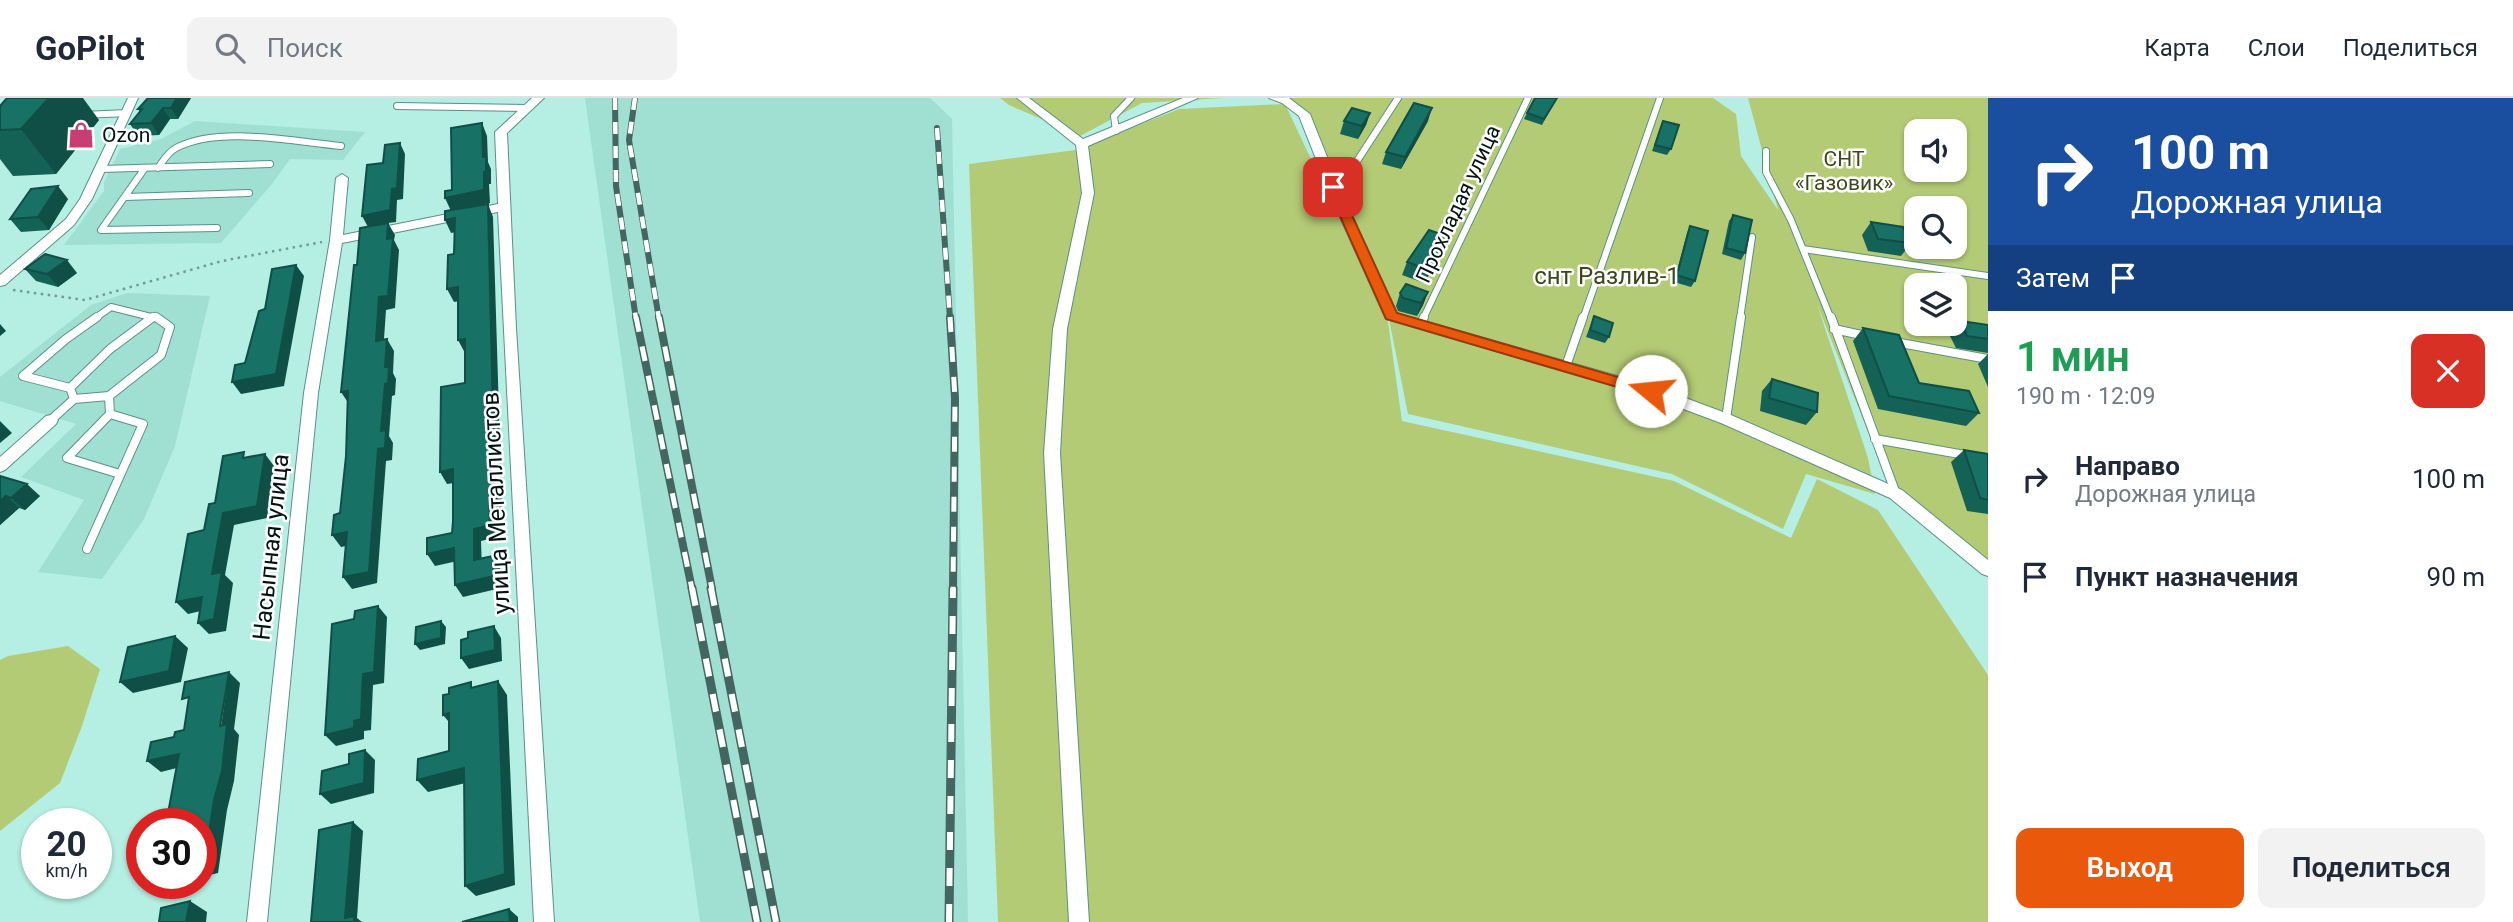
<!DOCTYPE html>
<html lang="ru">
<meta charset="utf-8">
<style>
:root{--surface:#fff;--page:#f2f2f3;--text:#1f2937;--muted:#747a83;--line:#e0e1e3;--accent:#ea580c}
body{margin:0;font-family:Roboto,sans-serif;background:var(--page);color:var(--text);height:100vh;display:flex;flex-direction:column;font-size:26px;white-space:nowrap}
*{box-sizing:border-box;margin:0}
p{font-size:23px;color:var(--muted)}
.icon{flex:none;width:38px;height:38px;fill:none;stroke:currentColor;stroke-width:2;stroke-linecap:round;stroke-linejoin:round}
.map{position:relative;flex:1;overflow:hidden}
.drawer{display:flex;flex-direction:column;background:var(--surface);width:525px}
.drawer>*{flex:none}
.hud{background:#1a4fa0;color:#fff;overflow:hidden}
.tools{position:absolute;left:1904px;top:21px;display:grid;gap:14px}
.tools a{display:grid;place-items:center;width:63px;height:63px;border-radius:14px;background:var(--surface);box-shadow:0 2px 5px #0004;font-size:35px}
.speed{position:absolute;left:21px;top:710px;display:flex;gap:14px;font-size:35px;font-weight:700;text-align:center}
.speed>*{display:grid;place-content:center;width:91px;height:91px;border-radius:50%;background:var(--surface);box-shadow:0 2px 5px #0004;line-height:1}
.speed small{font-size:18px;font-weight:400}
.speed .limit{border:10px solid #d22;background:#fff;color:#111}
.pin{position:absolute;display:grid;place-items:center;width:60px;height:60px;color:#fff;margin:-30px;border-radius:14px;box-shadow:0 4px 10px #0006}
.me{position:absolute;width:77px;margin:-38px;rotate:287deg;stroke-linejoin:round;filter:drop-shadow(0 0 5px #0008)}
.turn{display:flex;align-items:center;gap:24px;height:147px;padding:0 28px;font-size:32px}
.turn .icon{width:91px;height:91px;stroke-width:2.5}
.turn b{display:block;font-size:49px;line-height:60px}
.then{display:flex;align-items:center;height:66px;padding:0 28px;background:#0003;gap:14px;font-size:26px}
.round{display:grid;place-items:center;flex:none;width:74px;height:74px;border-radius:14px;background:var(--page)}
.head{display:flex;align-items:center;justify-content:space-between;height:119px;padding:0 28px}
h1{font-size:42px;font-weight:600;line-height:52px;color:#1e9e55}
.button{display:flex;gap:14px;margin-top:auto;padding:14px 28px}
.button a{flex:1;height:80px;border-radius:14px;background:var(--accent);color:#fff;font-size:28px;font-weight:600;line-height:80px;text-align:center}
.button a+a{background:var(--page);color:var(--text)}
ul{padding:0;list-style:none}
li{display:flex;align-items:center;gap:21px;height:98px;padding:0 28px}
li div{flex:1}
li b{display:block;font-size:26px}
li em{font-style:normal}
header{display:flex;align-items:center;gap:42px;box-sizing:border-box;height:98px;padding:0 35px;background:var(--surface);border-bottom:2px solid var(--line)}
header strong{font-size:33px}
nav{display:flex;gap:38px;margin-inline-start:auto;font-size:24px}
.search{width:490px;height:63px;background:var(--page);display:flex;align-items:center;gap:18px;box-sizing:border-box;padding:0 24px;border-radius:14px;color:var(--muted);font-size:26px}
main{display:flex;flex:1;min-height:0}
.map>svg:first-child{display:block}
.built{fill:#9fe0d3}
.green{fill:#b4cb75;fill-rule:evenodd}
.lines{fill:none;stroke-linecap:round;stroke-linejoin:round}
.service-far1-casing{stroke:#5b9086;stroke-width:8}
.service-casing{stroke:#5b9086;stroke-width:10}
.minor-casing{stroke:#5b9086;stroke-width:2}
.path{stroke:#719c94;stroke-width:2.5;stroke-dasharray:2.5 4.5;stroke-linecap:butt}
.service-far1{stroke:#fff;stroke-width:6}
.service{stroke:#fff;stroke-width:8}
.minor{fill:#fff;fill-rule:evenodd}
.rail-far2-casing{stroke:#456660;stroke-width:6}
.rail-far1-casing{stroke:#456660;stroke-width:8}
.rail-casing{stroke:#456660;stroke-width:9}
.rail-far2{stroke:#fff;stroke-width:4.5;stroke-dasharray:12;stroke-linecap:butt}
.rail-far1{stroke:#fff;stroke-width:5;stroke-dasharray:15;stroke-linecap:butt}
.rail{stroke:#fff;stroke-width:6;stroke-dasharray:18;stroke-linecap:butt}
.wall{fill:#146156}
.shaded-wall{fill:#104f46}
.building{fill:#177164;stroke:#104f46;stroke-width:2}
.route{fill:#ea580c;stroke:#983908;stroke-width:2}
.labels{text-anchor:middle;stroke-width:5;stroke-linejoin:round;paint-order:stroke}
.far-poi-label{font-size:21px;fill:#011411;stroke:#fff;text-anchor:start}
.far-park-label{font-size:21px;fill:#3d471c;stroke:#fff}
.far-street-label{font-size:21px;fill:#011411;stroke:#fff}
.park-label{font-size:24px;fill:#3d471c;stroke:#fff}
.street-label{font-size:24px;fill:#011411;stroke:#fff}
</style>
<header>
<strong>GoPilot</strong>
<div class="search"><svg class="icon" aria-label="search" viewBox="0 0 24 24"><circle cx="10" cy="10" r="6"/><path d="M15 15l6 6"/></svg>Поиск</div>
<nav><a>Карта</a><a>Слои</a><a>Поделиться</a></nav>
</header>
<main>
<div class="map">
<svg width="1988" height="824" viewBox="0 0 1988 824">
<rect width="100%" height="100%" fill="#b5eee2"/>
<path class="built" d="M 585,0 L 930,0 L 952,21 L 968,824 L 700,824 Z
M 195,23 L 365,34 L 343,62 L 290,61 L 272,86 L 221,145 L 64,147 L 104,93 L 104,84 L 120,51 L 161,41 Z
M 127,195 L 210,198 L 175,348 L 144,421 L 102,481 L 38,474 L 84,402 L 21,379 L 76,326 L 0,303 L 0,279 L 91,207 Z"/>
<path class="green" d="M 1000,0 L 1223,0 L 1142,5 L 1080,38 L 1009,7 Z
M 1291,0 L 1713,0 L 1736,16 L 1741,58 L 1778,112 L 1748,0 L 1988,0 L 1988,462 L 1888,384 L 1817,206 L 1868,360 L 1875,396 L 1806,376 L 1783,431 L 1672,376 L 1408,316 L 1389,221 ZM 1916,33 L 1955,33 L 1955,72 L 1916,72 ZM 1916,110 L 1955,110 L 1955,149 L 1916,149 ZM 1916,187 L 1955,187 L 1955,226 L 1916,226 Z
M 1285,6 L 1388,224 L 1402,323 L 1674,383 L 1791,440 L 1817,381 L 1878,412 L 1988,577 L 1988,824 L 998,824 L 969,66 L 1076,52 L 1179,11 Z
M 68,548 L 100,571 L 82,628 L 60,685 L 0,733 L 0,562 L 8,558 Z"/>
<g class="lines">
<g class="service-far1-casing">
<path id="service-far1" d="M 397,8 L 527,10
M 83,17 L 127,15
M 1116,33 L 1114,18 L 1131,0
M 1766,53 L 1766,74 L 1791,122 L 1831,221
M 145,70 L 101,132 L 217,130
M 158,70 C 163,63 168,54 176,50 C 219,27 294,44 341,48
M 101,71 L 270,66
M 1333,89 L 1346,80 L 1398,0
M 125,99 L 249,95
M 1803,151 L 1988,178
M 94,221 L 111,209 L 159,221
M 151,221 L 155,218
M 1423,221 L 1528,0
M 1583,221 L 1660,0
M 1740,221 L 1752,139"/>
</g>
<g class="service-casing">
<path id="service" d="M 97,219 L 66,241 L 23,278 L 70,290 L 74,301 L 109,298
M 1831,219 L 1896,396
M 1421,226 L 1424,219
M 1834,231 L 1866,238
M 1895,244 L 1988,261
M 1566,268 L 1583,219
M 70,290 L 110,251 L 153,219
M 109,298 L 110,316 L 67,360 L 120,376
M 109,298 L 161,257 L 170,229 L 156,219
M 1726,321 L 1741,219
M 51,322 L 74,301
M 1875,341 L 1988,361
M 87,451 L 143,326 L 110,316"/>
</g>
<g class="minor-casing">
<path id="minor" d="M 128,0 L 138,0 L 92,101 L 74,127 L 5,187 L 0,188 L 0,177 L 66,121 L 80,101 Z
M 532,0 L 544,0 L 507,35 L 516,230 L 554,824 L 534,824 L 498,114 L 342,145 L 318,295 L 267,824 L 247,824 L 304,295 L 330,142 L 336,80 L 342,76 L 348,80 L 343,137 L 498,106 L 495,34 Z
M 1017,0 L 1029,0 L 1083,41 L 1183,0 L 1198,0 L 1088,48 L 1094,95 L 1067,231 L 1060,355 L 1089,824 L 1069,824 L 1044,355 L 1053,231 L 1082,95 L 1076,47 Z
M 1269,0 L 1289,0 L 1310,16 L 1345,104 L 1396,215 L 1656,289 L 1731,317 L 1902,392 L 1988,462 L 1988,478 L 1982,476 L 1890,400 L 1721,325 L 1646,297 L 1386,221 L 1333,104 L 1299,18 L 1282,5 Z
M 51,317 L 58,322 L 56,326 L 5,372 L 0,374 L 0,359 L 46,318 Z"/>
</g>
<path class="path" d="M 13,192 L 85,202 L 222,163 L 322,144"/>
<use href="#service-far1" class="service-far1"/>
<use href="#service" class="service"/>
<use href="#minor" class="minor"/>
<g class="rail-far2-casing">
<path id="rail-far2" d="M 615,0 L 616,88 L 636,221
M 635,0 L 629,42 L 659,221
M 937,30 L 950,221"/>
</g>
<g class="rail-far1-casing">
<path id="rail-far1" d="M 636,219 L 692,491
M 659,219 L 712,491
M 950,219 L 955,300 L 953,491"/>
</g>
<g class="rail-casing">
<path id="rail" d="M 692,490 L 757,824
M 711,490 L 776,824
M 949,824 L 953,490"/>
</g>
<use href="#rail-far2" class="rail-far2"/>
<use href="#rail-far1" class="rail-far1"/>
<use href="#rail" class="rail"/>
</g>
<path class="wall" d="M 191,0 L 178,21 L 170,21 L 159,37 L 138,38 L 130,26 L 140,14 L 138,11 Z
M 1557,0 L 1542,27 L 1524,21 L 1527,15 Z
M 0,8 L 99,22 L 56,76 L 13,78 L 0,61 Z
M 1370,15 L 1366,27 L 1358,41 L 1340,36 L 1344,23 Z
M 1428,23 L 1401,71 L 1382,66 L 1386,54 Z
M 1663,23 L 1671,51 L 1667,57 L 1652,53 Z
M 68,101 L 49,132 L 21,134 L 10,121 Z
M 1733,117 L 1745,155 L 1741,162 L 1722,156 L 1729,123 Z
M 1871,124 L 1911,145 L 1901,158 L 1868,153 L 1862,137 Z
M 1690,128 L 1695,183 L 1691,189 L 1674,184 L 1687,135 Z
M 1449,139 L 1444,151 L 1424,185 L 1402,177 L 1407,164 Z
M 25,171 L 77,175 L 58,189 L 36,183 Z
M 1428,194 L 1423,207 L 1417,218 L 1398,213 L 1396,208 L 1400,195 Z
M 1594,218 L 1609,239 L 1605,245 L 1586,239 Z
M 1961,223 L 1988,227 L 1988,255 L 1956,250 L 1949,236 Z
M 1863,230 L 1919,285 L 1979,315 L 1966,328 L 1878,311 L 1853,243 Z
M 1988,256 L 1988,289 L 1978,266 Z
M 1772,281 L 1817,314 L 1806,327 L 1760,313 L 1762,293 Z
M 1964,352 L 1988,356 L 1988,416 L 1967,413 L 1951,364 Z
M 0,378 L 40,398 L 25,412 L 19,410 L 0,427 Z"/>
<path class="shaded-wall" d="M 49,0 L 83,0 L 99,22 L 56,76 L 21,31 Z
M 177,0 L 191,0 L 178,21 L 171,10 Z
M 163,10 L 170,21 L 159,37 L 151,25 Z
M 1432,10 L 1428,23 L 1401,71 L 1405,59 Z
M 1370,15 L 1366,27 L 1358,41 L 1362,28 Z
M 482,25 L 487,38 L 488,64 L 491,71 L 491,86 L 489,86 L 490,105 L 451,113 L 445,100 L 483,59 Z
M 400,45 L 405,56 L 403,101 L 397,102 L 396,124 L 388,125 L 395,137 L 394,142 L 399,152 L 395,210 L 386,212 L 383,255 L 376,243 L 379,199 L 387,141 L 368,129 L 362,118 L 392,91 Z
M 58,88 L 68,101 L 49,132 L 38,119 Z
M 488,106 L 493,119 L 502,413 L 496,414 L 497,439 L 481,443 L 482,474 L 474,462 L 474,431 L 489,402 Z
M 455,120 L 461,133 L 451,135 L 445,122 Z
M 1449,139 L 1444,151 L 1424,185 L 1429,172 Z
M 67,162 L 77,175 L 58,189 L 47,176 Z
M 296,167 L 304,178 L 284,288 L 241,296 L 232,284 L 276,276 Z
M 458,189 L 465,202 L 454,204 L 447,191 Z
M 1428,194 L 1423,207 L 1417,218 L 1421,205 Z
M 0,226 L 6,233 L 0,238 Z
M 387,241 L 394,253 L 393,275 L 396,281 L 395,297 L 392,298 L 389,338 L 393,345 L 392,362 L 386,363 L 377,485 L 352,491 L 343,479 L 378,351 L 381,333 Z
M 465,241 L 472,254 L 465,255 L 458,242 Z
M 348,293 L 349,306 L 341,294 Z
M 0,323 L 12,335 L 0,345 Z
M 265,356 L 274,368 L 267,420 L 234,427 L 225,477 L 233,485 L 226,533 L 209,536 L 198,525 L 212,476 L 223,415 Z
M 453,371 L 461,384 L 447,386 L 440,374 Z
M 27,386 L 40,398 L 25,412 L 11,400 Z
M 6,398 L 19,410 L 0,427 L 0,403 Z
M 347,434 L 356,446 L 341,449 L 332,437 Z
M 454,450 L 462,462 L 435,468 L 427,456 Z
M 493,458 L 500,470 L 501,490 L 463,499 L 455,487 Z
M 202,499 L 213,510 L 188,516 L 176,504 Z
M 378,508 L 387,519 L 384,585 L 373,587 L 371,632 L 364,633 L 364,641 L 336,648 L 325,637 L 354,623 Z
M 441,523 L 446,529 L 445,546 L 420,552 L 415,546 Z
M 494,528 L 501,540 L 502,563 L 469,571 L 461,560 Z
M 175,538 L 188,550 L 181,584 L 133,595 L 120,584 Z
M 229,574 L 240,585 L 234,631 L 239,637 L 234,683 L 227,712 L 218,775 L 201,779 L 201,767 Z
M 498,583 L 507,597 L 515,787 L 476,798 L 465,788 Z
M 449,615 L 454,630 L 443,617 Z
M 365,652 L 375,662 L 374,695 L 331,706 L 320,696 Z
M 179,656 L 192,666 L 161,674 L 147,663 Z
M 464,670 L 474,683 L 428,694 L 417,682 Z
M 353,724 L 363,733 L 357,820 L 362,824 L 350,824 L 345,820 Z
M 96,735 L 110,744 L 103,781 L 96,782 Z
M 190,803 L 207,814 L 206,824 L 186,824 Z
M 509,811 L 518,819 L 518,824 L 510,824 Z"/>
<path class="building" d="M 7,0 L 49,0 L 21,31 L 0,32 L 0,8 Z
M 148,0 L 177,0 L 171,10 L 163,10 L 151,25 L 130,26 L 142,11 L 138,11 Z
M 1535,0 L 1557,0 L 1544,21 L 1527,15 Z
M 1414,5 L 1432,10 L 1405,59 L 1386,54 Z
M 1352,10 L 1370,15 L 1362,28 L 1344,23 Z
M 1663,23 L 1679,27 L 1671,51 L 1655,47 Z
M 482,25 L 483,59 L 486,59 L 486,73 L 484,74 L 484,92 L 445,100 L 445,93 L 452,92 L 451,30 Z
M 400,45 L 397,90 L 392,91 L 390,112 L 362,118 L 367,67 L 383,65 L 385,47 Z
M 58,88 L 38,119 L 10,121 L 31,91 Z
M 488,106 L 495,400 L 489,402 L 490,427 L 474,431 L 474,462 L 493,458 L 494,478 L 455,487 L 454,450 L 427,456 L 427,440 L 452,435 L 453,423 L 453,371 L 440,374 L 441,289 L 465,285 L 465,241 L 458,242 L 458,189 L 447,191 L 448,157 L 454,156 L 455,120 L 445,122 L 445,113 Z
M 1733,117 L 1752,122 L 1745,155 L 1726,150 Z
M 1871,124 L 1903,129 L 1911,145 L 1878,141 Z
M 388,125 L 387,141 L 393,140 L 388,198 L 379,199 L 376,243 L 387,241 L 385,269 L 389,269 L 388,285 L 385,286 L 381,333 L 386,332 L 385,350 L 378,351 L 369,474 L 343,479 L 347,434 L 332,437 L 334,417 L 340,415 L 346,358 L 348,293 L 341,294 L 354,167 L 357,167 L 360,130 Z
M 1690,128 L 1708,133 L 1695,183 L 1677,177 Z
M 1429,132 L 1449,139 L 1429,172 L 1407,164 Z
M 45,156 L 67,162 L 47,176 L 25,171 Z
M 296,167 L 276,276 L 232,284 L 235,267 L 245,265 L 259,213 L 265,211 L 272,171 Z
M 1406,186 L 1428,194 L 1421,205 L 1403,200 L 1400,195 Z
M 1594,218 L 1613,225 L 1609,239 L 1590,232 Z
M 1961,223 L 1988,227 L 1988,241 L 1967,238 Z
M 1863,230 L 1899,237 L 1919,285 L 1969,293 L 1979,315 L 1889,298 Z
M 1772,281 L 1818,295 L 1817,314 L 1769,300 Z
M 1964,352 L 1988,356 L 1988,402 L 1980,400 Z
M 244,354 L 243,360 L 265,356 L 257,408 L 223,415 L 212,476 L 222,474 L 214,521 L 198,525 L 202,499 L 176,504 L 188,436 L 204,432 L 209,406 L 215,405 L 223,358 Z
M 0,378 L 27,386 L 11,400 L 6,398 L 0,403 Z
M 378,508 L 374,574 L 363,576 L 361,621 L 354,623 L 354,630 L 325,637 L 332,526 L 354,521 L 355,513 Z
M 441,523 L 441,540 L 415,546 L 416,529 Z
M 494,528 L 495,552 L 461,560 L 461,542 L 468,540 L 468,534 Z
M 175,538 L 169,573 L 120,584 L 128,549 Z
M 229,574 L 220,628 L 227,626 L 222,673 L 214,702 L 204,766 L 201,767 L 201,726 L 166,726 L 179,656 L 147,663 L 151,644 L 174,639 L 175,634 L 184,632 L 189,599 L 182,601 L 185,584 Z
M 498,583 L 505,776 L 465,788 L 464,670 L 417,682 L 418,661 L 449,653 L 449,615 L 443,617 L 443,597 L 449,596 L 449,590 L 471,584 L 471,590 Z
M 365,652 L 364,685 L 320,696 L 322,673 L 349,666 L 349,656 Z
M 353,724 L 345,820 L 354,818 L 354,824 L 311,824 L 319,732 Z
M 190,803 L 186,824 L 159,824 L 161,810 Z
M 509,811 L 510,824 L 462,824 Z"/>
<path class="route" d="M 1333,86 L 1339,89 L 1397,215 L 1656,290 L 1658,293 L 1656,297 L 1651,299 L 1386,221 L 1327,89 Z"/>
<defs>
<g id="shop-bare" transform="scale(2.1)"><path d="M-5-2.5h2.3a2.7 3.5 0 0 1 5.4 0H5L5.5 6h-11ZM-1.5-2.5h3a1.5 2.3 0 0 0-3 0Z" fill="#c83d72" stroke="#fff" stroke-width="2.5" paint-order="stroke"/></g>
</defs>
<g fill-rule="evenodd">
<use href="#shop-bare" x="81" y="37"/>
</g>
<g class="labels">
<g class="far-poi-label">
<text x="102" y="44">Ozon</text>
</g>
<g class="far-park-label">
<text x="1844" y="68">СНТ<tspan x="1844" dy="24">«Газовик»</tspan></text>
</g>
<g class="far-street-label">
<text transform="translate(1458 106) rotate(-65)" y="7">Прохладая улица</text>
</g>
<g class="park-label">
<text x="1607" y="186">снт Разлив-1</text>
</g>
<g class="street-label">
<text transform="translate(496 405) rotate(-93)" y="8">улица Металлистов</text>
<text transform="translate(271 449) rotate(-84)" y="8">Насыпная улица</text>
</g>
</g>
</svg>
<div class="tools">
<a><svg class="icon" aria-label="sound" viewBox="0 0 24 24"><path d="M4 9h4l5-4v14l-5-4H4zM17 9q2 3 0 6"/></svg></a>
<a><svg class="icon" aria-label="search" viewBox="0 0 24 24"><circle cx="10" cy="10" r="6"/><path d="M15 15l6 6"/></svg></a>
<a><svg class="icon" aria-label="layers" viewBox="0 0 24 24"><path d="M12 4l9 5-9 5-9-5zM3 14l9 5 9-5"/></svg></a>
</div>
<div class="speed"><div>20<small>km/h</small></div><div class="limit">30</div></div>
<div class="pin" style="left:1333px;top:89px;background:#d93025"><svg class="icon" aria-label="arrive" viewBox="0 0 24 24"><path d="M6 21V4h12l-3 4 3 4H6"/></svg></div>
<svg class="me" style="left:1651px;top:293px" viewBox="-20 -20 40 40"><circle r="19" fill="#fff"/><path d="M0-13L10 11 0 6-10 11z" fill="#ea580c"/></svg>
</div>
<section class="drawer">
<div class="hud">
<div class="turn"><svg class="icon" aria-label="right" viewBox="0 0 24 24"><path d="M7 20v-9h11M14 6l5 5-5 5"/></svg><div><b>100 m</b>Дорожная улица</div></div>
<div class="then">Затем<svg class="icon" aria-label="arrive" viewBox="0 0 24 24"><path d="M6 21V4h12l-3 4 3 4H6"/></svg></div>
</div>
<div class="head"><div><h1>1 мин</h1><p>190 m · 12:09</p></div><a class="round" style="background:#d93025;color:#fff"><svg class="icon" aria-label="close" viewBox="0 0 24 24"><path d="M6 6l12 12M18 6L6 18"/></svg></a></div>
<ul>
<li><svg class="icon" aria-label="right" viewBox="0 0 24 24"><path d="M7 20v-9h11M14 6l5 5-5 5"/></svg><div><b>Направо</b><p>Дорожная улица</p></div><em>100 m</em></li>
<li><svg class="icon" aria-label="arrive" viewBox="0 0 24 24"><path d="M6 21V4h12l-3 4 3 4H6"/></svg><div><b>Пункт назначения</b></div><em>90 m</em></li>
</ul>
<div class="button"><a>Выход</a><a>Поделиться</a></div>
</section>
</main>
